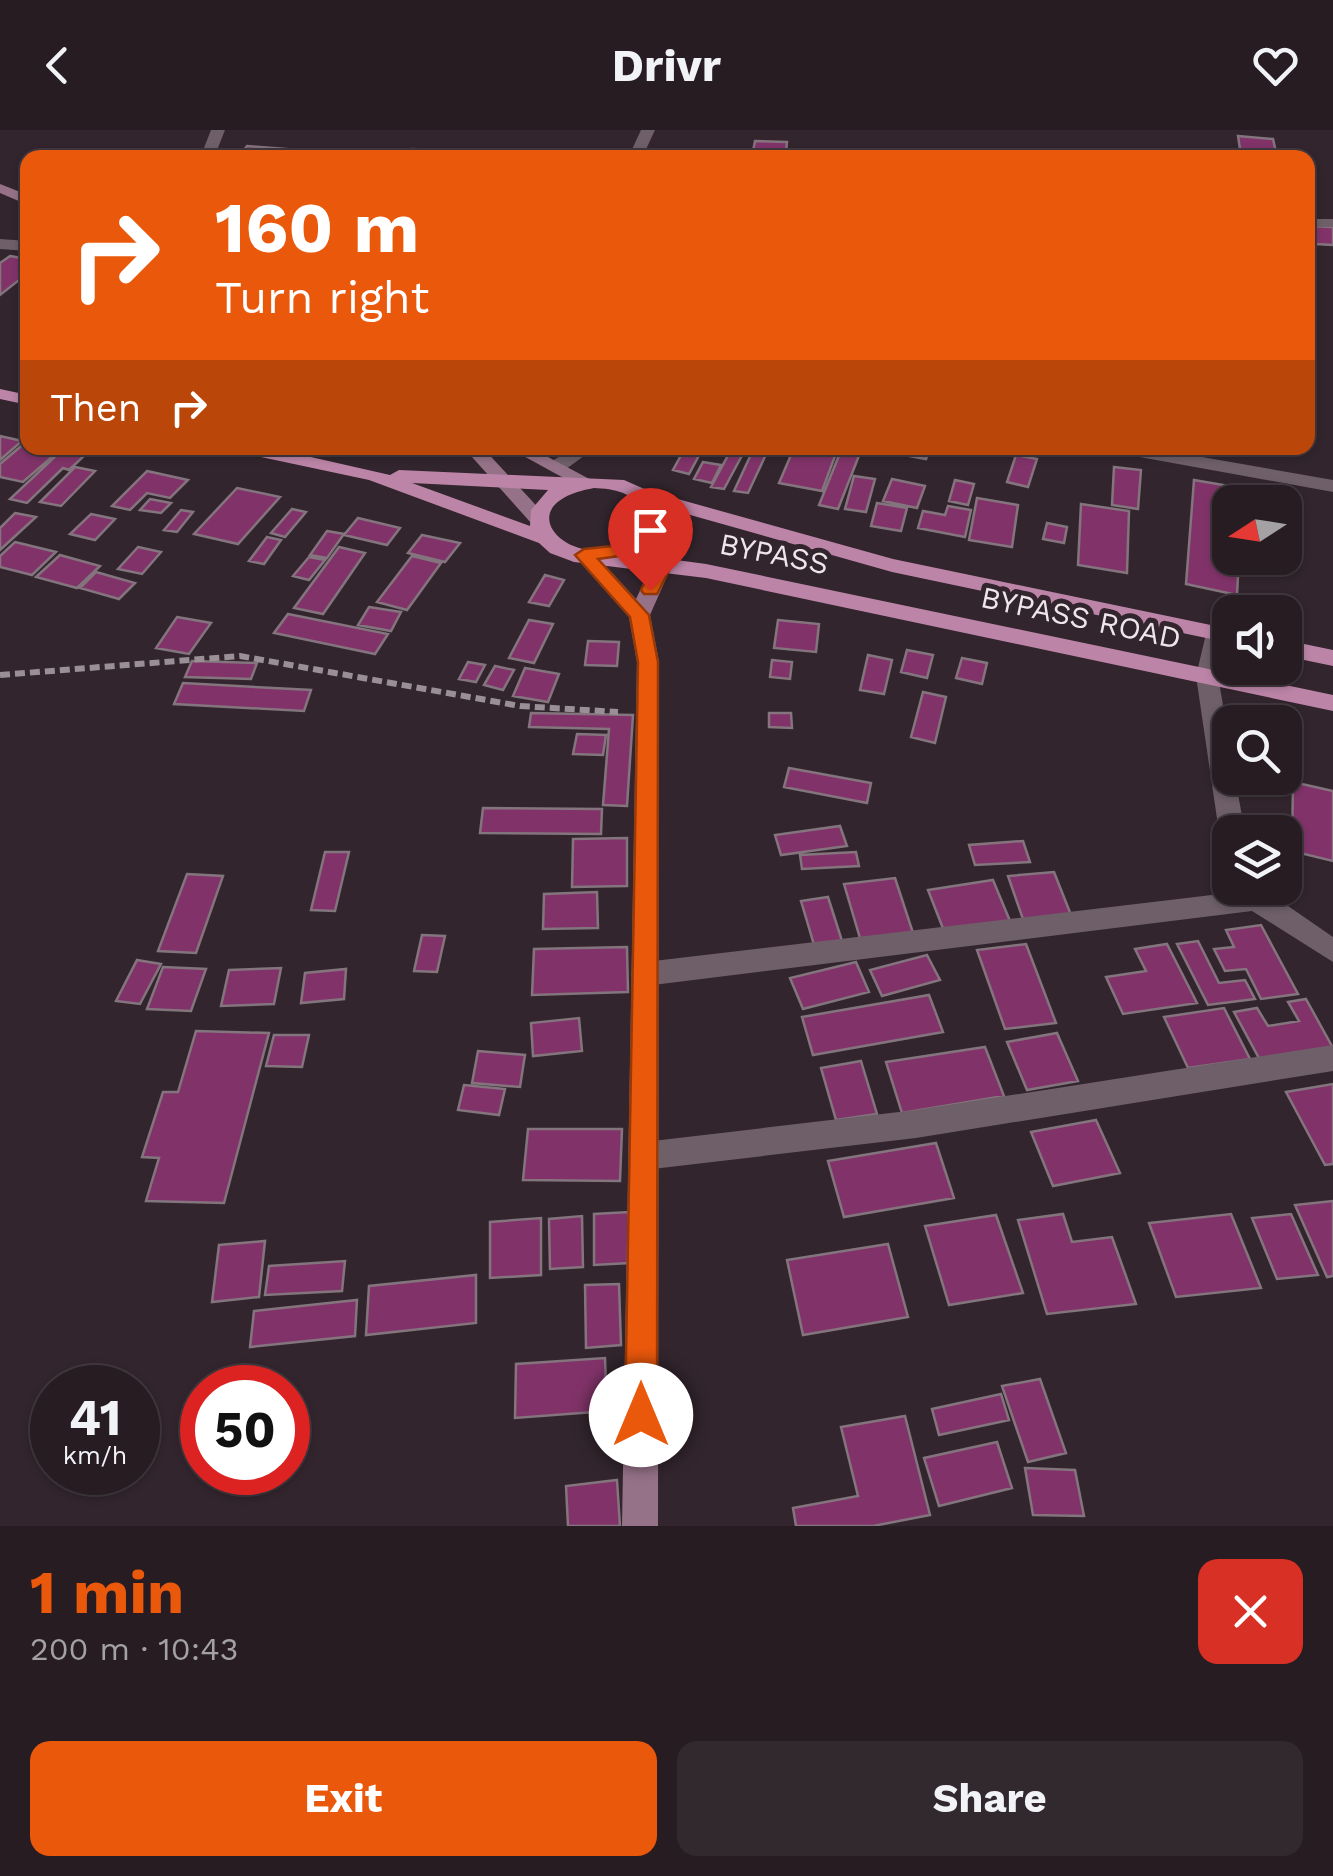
<!DOCTYPE html>
<meta charset="utf-8">
<style>
:root{--surface:#261c22;--page:#32292f;--text:#f1f3f6;--muted:#a4a1a5;--line:#423a40;--accent:#ea580c}
body{margin:0;font-family:"Work Sans",sans-serif;background:var(--page);color:var(--text);height:100vh;display:flex;flex-direction:column;font-size:38px;white-space:nowrap}
*{box-sizing:border-box;margin:0}
p{font-size:32px;color:var(--muted)}
.icon{flex:none;width:55px;height:55px;fill:none;stroke:currentColor;stroke-width:2;stroke-linecap:round;stroke-linejoin:round}
.map{position:relative;height:1396px;overflow:hidden}
.details{display:flex;flex-direction:column;background:var(--surface);flex:1}
.details>*{flex:none}
.hud{position:absolute;left:20px;top:20px;width:1295px;height:305px;border-radius:20px;box-shadow:0 2px 8px #0004,0 0 0 2px var(--line);background:#ea580c;color:#fff;overflow:hidden}
.needle{width:65px;rotate:258deg}
.controls{position:absolute;left:1212px;top:355px;display:grid;gap:20px}
.controls a{display:grid;place-items:center;width:90px;height:90px;border-radius:20px;background:var(--surface);box-shadow:0 2px 8px #0004,0 0 0 2px var(--line);font-size:50px}
.speed{position:absolute;left:30px;top:1235px;display:flex;gap:20px;font-size:50px;font-weight:700;text-align:center}
.speed>*{display:grid;place-content:center;width:130px;height:130px;border-radius:50%;background:var(--surface);box-shadow:0 2px 8px #0004,0 0 0 2px var(--line);line-height:1}
.speed small{font-size:25px;font-weight:400}
.speed .limit{border:15px solid #d22;background:#fff;color:#111}
.pin{position:absolute;display:grid;place-items:center;width:85px;height:85px;color:#fff;margin:-102px -42px;border-radius:50% 50% 50% 0;rotate:-45deg;box-shadow:0 0 10px #0007}
.pin .icon{rotate:45deg}
.me{position:absolute;width:110px;margin:-55px;rotate:0deg;stroke-linejoin:round;filter:drop-shadow(0 0 8px #0008)}
.turn{display:flex;align-items:center;gap:35px;height:210px;padding:0 30px;font-size:45px}
.turn .icon{width:130px;height:130px;stroke-width:2.5}
.turn b{display:block;font-size:70px;line-height:85px}
.then{display:flex;align-items:center;height:95px;padding:0 30px;background:#0003;gap:20px;font-size:38px}
.round{display:grid;place-items:center;flex:none;width:105px;height:105px;border-radius:20px;background:var(--page)}
.overview{display:flex;align-items:center;justify-content:space-between;height:170px;padding:0 30px}
h1{font-size:60px;font-weight:700;line-height:75px;color:var(--accent)}
.primary-button{display:flex;gap:20px;margin-top:auto;padding:20px 30px}
.primary-button a{flex:1;height:115px;border-radius:20px;background:var(--accent);color:#fff;font-size:40px;font-weight:700;line-height:115px;text-align:center}
.primary-button a+a{background:var(--page);color:var(--text)}
header{display:flex;justify-content:space-between;align-items:center;height:130px;padding:0 30px;background:var(--surface);font-size:45px;font-weight:700}
.map>svg:first-child{display:block}
.building{fill:#813369;stroke:#83747d;stroke-width:2.5}
.lines{fill:none;stroke-linecap:round;stroke-linejoin:round}
.path-far1{stroke:#998f95;stroke-width:4;stroke-dasharray:6 2.5;stroke-linecap:butt}
.path{stroke:#998f95;stroke-width:6;stroke-dasharray:10 5;stroke-linecap:butt}
.street{fill:#6e5f68;fill-rule:evenodd}
.secondary{fill:#957288;fill-rule:evenodd}
.primary{fill:#bc85a8;fill-rule:evenodd}
.route{fill:#ea580c;stroke:#983908;stroke-width:2.5}
.labels{text-anchor:middle;stroke-width:10;stroke-linejoin:round;paint-order:stroke}
.street-label{font-size:30px;fill:#eee6eb;stroke:#32252d}
</style>
<header><svg class="icon" aria-label="back" viewBox="0 0 24 24"><path d="M15 5l-7 7 7 7"/></svg>Drivr<svg class="icon" aria-label="heart" viewBox="0 0 24 24"><path d="M12 20l-8-8c-3-5 5-10 8-4 3-6 11-1 8 4z"/></svg></header>
<div class="map">
<svg width="1333" height="1396" viewBox="0 0 1333 1396">
<rect width="100%" height="100%" fill="#32252d"/>
<path class="building" d="M 1238,6 L 1273,9 L 1276,22 L 1240,19 Z
M 755,11 L 787,12 L 786,23 L 753,21 Z
M 247,16 L 313,21 L 308,28 L 241,24 Z
M 412,19 L 458,21 L 455,28 L 404,28 Z
M 1308,96 L 1333,97 L 1333,115 L 1316,114 Z
M 10,126 L 28,129 L 28,143 L 0,165 L 0,133 Z
M 0,306 L 22,311 L 0,330 Z
M 26,312 L 28,318 L 60,320 L 23,352 L 0,347 L 0,334 Z
M 685,318 L 703,318 L 689,344 L 673,340 Z
M 732,318 L 746,318 L 724,359 L 711,357 Z
M 754,318 L 769,318 L 748,363 L 734,361 Z
M 794,318 L 838,318 L 822,361 L 779,353 Z
M 842,318 L 862,318 L 838,379 L 819,375 Z
M 885,318 L 930,318 L 926,329 L 883,321 Z
M 62,320 L 85,325 L 69,340 L 63,338 L 27,373 L 10,369 Z
M 1016,325 L 1037,329 L 1028,357 L 1007,352 Z
M 703,332 L 721,335 L 712,353 L 694,349 Z
M 75,337 L 95,341 L 61,376 L 40,372 Z
M 1114,337 L 1141,340 L 1138,379 L 1112,375 Z
M 147,341 L 188,350 L 170,368 L 147,363 L 130,380 L 112,376 Z
M 854,346 L 875,349 L 866,382 L 845,379 Z
M 892,349 L 925,356 L 917,378 L 883,371 Z
M 955,350 L 974,354 L 968,375 L 949,371 Z
M 1194,350 L 1241,358 L 1241,372 L 1230,372 L 1230,428 L 1239,428 L 1237,465 L 1186,454 Z
M 237,358 L 280,367 L 238,414 L 194,404 Z
M 977,368 L 1018,375 L 1012,417 L 969,410 Z
M 150,369 L 171,373 L 161,383 L 140,380 Z
M 877,373 L 907,378 L 901,401 L 871,396 Z
M 1081,374 L 1129,381 L 1127,443 L 1078,435 Z
M 948,376 L 971,380 L 965,407 L 918,398 L 923,381 L 945,385 Z
M 292,379 L 306,382 L 285,407 L 271,403 Z
M 181,380 L 193,382 L 177,402 L 164,400 Z
M 15,383 L 36,387 L 0,420 L 0,398 Z
M 91,384 L 115,389 L 95,410 L 70,404 Z
M 358,388 L 400,398 L 387,415 L 344,405 Z
M 1047,393 L 1067,397 L 1064,413 L 1043,409 Z
M 327,401 L 344,404 L 327,428 L 310,425 Z
M 422,405 L 460,413 L 445,432 L 408,423 Z
M 267,407 L 281,410 L 264,434 L 249,431 Z
M 15,412 L 56,422 L 32,445 L 0,437 L 0,426 Z
M 138,417 L 161,422 L 142,444 L 118,439 Z
M 339,417 L 365,423 L 323,484 L 294,478 Z
M 60,425 L 100,436 L 77,458 L 36,447 Z
M 412,426 L 441,433 L 407,480 L 377,472 Z
M 309,427 L 325,430 L 309,450 L 293,446 Z
M 96,442 L 135,453 L 119,469 L 80,458 Z
M 545,445 L 564,450 L 549,476 L 529,472 Z
M 369,477 L 401,482 L 391,501 L 358,495 Z
M 288,484 L 388,504 L 375,524 L 274,503 Z
M 177,487 L 211,493 L 189,524 L 156,518 Z
M 529,490 L 553,494 L 534,533 L 509,528 Z
M 778,490 L 819,494 L 816,522 L 774,518 Z
M 588,511 L 619,512 L 617,536 L 585,535 Z
M 907,520 L 933,525 L 927,548 L 901,542 Z
M 868,525 L 892,530 L 884,564 L 860,560 Z
M 962,528 L 987,533 L 982,554 L 956,548 Z
M 772,530 L 792,532 L 790,549 L 770,547 Z
M 192,531 L 257,533 L 251,549 L 185,547 Z
M 468,532 L 485,535 L 476,552 L 459,549 Z
M 495,536 L 514,540 L 503,560 L 484,555 Z
M 525,538 L 559,544 L 548,572 L 513,566 Z
M 183,553 L 311,560 L 304,581 L 174,574 Z
M 923,562 L 946,567 L 935,613 L 911,607 Z
M 531,583 L 633,585 L 627,676 L 603,675 L 609,599 L 529,597 Z
M 769,583 L 791,583 L 792,598 L 769,597 Z
M 577,604 L 606,605 L 603,625 L 573,624 Z
M 789,638 L 871,653 L 867,673 L 784,657 Z
M 1293,652 L 1333,661 L 1333,731 L 1292,721 Z
M 483,678 L 602,679 L 601,704 L 480,703 Z
M 840,696 L 847,716 L 781,725 L 775,705 Z
M 627,708 L 627,756 L 572,757 L 573,709 Z
M 1023,711 L 1030,732 L 975,735 L 969,715 Z
M 325,722 L 349,722 L 335,781 L 311,780 Z
M 856,722 L 859,736 L 802,739 L 800,725 Z
M 1054,742 L 1073,790 L 1025,795 L 1008,746 Z
M 187,744 L 223,746 L 196,823 L 158,821 Z
M 895,748 L 915,809 L 862,815 L 844,754 Z
M 993,750 L 1010,791 L 944,801 L 928,760 Z
M 597,762 L 598,798 L 543,799 L 544,764 Z
M 828,767 L 843,814 L 815,818 L 801,771 Z
M 1261,795 L 1298,864 L 1261,869 L 1246,839 L 1225,841 L 1214,819 L 1234,817 L 1226,800 Z
M 422,805 L 445,806 L 437,842 L 414,841 Z
M 1198,811 L 1219,853 L 1245,850 L 1255,869 L 1208,875 L 1177,814 Z
M 1026,814 L 1056,893 L 1005,899 L 977,820 Z
M 1167,814 L 1197,873 L 1123,884 L 1106,847 L 1146,841 L 1135,819 Z
M 627,817 L 628,862 L 532,865 L 534,819 Z
M 927,825 L 940,850 L 882,866 L 870,840 Z
M 137,830 L 161,834 L 140,874 L 116,871 Z
M 856,832 L 869,862 L 803,879 L 790,848 Z
M 163,837 L 206,839 L 191,881 L 147,879 Z
M 281,838 L 274,874 L 221,876 L 229,840 Z
M 346,839 L 344,869 L 301,873 L 305,843 Z
M 929,865 L 943,902 L 813,925 L 802,887 Z
M 1306,869 L 1333,918 L 1260,930 L 1234,882 L 1257,878 L 1268,896 L 1299,891 L 1288,872 Z
M 1224,878 L 1250,929 L 1188,938 L 1164,887 Z
M 579,888 L 582,921 L 533,926 L 531,893 Z
M 196,901 L 269,903 L 224,1073 L 146,1071 L 159,1028 L 142,1027 L 163,962 L 178,962 Z
M 1057,903 L 1078,951 L 1027,960 L 1007,912 Z
M 274,905 L 309,905 L 302,937 L 266,936 Z
M 985,917 L 1004,966 L 902,983 L 886,932 Z
M 478,921 L 525,925 L 520,957 L 472,953 Z
M 861,931 L 877,984 L 836,990 L 821,938 Z
M 1333,954 L 1333,1034 L 1325,1035 L 1286,962 Z
M 464,955 L 505,959 L 499,985 L 458,980 Z
M 1096,990 L 1120,1043 L 1053,1056 L 1031,1002 Z
M 528,999 L 622,999 L 620,1051 L 523,1050 Z
M 936,1013 L 954,1068 L 844,1087 L 828,1031 Z
M 1333,1071 L 1333,1146 L 1327,1147 L 1295,1075 Z
M 629,1082 L 630,1133 L 594,1135 L 594,1084 Z
M 1063,1084 L 1072,1112 L 1112,1107 L 1136,1174 L 1047,1184 L 1018,1090 Z
M 1231,1084 L 1261,1158 L 1176,1167 L 1149,1093 Z
M 1291,1084 L 1318,1145 L 1277,1149 L 1252,1088 Z
M 996,1085 L 1023,1163 L 949,1175 L 925,1096 Z
M 582,1086 L 583,1137 L 550,1139 L 549,1089 Z
M 541,1088 L 541,1145 L 490,1148 L 490,1092 Z
M 265,1111 L 259,1167 L 212,1172 L 219,1115 Z
M 888,1114 L 908,1187 L 803,1205 L 787,1130 Z
M 345,1131 L 342,1161 L 265,1165 L 269,1136 Z
M 476,1145 L 476,1193 L 366,1205 L 369,1156 Z
M 619,1154 L 621,1215 L 586,1218 L 585,1155 Z
M 357,1170 L 355,1206 L 250,1217 L 254,1181 Z
M 605,1228 L 607,1281 L 515,1288 L 516,1234 Z
M 1040,1249 L 1066,1323 L 1028,1332 L 1002,1256 Z
M 1001,1264 L 1009,1290 L 939,1305 L 932,1279 Z
M 905,1286 L 930,1385 L 873,1396 L 796,1396 L 793,1378 L 858,1366 L 841,1297 Z
M 997,1312 L 1012,1358 L 939,1376 L 924,1328 Z
M 1025,1338 L 1075,1340 L 1084,1386 L 1033,1385 Z
M 617,1350 L 620,1396 L 568,1396 L 566,1356 Z"/>
<g class="lines">
<path class="path-far1" d="M 1239,28 L 1242,24"/>
<path class="path" d="M 0,545 L 240,526 L 520,576 L 618,582"/>
<path class="street" d="M 211,0 L 225,0 L 214,28 L 200,28 Z
M 641,0 L 655,0 L 642,28 L 628,28 Z
M 374,19 L 384,19 L 384,28 L 370,28 Z
M 1308,89 L 1333,89 L 1333,97 L 1308,97 Z
M 0,109 L 28,111 L 28,121 L 0,119 Z
M 574,318 L 595,318 L 566,339 L 552,339 L 552,331 Z
M 1114,318 L 1151,318 L 1333,350 L 1333,362 L 1123,324 Z
M 1217,497 L 1228,504 L 1218,546 L 1230,616 L 1230,648 L 1235,648 L 1245,702 L 1230,702 L 1230,711 L 1219,702 L 1196,546 L 1206,504 Z
M 1237,758 L 1262,758 L 1333,807 L 1333,832 L 1252,781 L 645,856 L 635,852 L 631,844 L 635,836 L 645,832 L 1237,762 Z
M 1333,915 L 1333,941 L 916,1008 L 644,1040 L 633,1036 L 629,1026 L 633,1016 L 644,1012 L 916,980 Z"/>
<path class="secondary" d="M 0,54 L 28,65 L 28,75 L 0,63 Z
M 464,318 L 483,318 L 545,385 L 545,393 L 531,393 Z
M 509,318 L 531,318 L 597,353 L 587,359 L 580,357 Z
M 653,395 L 663,401 L 672,435 L 650,485 L 659,532 L 658,1396 L 622,1396 L 637,532 L 629,487 L 574,425 L 577,420 L 591,420 L 636,469 L 652,435 L 643,401 Z"/>
<path class="primary" d="M 0,259 L 28,265 L 28,275 L 0,269 Z
M 238,318 L 271,318 L 390,345 L 399,340 L 624,350 L 649,361 L 893,429 L 1230,499 L 1230,513 L 892,442 L 662,377 L 667,389 L 655,409 L 632,424 L 706,434 L 1333,565 L 1333,581 L 706,448 L 574,432 L 550,423 L 539,413 L 369,350 L 247,324 ZM 412,353 L 548,360 L 531,380 L 530,396 ZM 594,358 C 618,359 639,364 647,389 C 599,467 487,377 594,358 Z
M 1285,510 L 1333,520 L 1333,536 L 1285,526 Z"/>
</g>
<path class="route" d="M 646,397 L 659,397 L 672,435 L 657,464 L 644,464 L 641,460 L 653,435 L 647,414 L 634,424 L 598,429 L 649,485 L 658,532 L 657,1285 L 652,1296 L 641,1301 L 630,1296 L 625,1285 L 638,532 L 630,487 L 575,425 L 584,419 L 623,415 Z"/>
<g class="labels">
<g class="street-label">
<text transform="translate(774 424) rotate(11)" y="10">BYPASS</text>
<text transform="translate(1081 488) rotate(12)" y="10">BYPASS ROAD</text>
</g>
</g>
</svg>
<div class="controls">
<a><svg class="needle" viewBox="-14 -14 28 28"><path d="M0-13l5 13h-10z" fill="#e53935"/><path d="M0 13l5-13h-10z" fill="#a4a1a5"/></svg></a>
<a><svg class="icon" aria-label="sound" viewBox="0 0 24 24"><path d="M4 9h4l5-4v14l-5-4H4zM17 9q2 3 0 6"/></svg></a>
<a><svg class="icon" aria-label="search" viewBox="0 0 24 24"><circle cx="10" cy="10" r="6"/><path d="M15 15l6 6"/></svg></a>
<a><svg class="icon" aria-label="layers" viewBox="0 0 24 24"><path d="M12 4l9 5-9 5-9-5zM3 14l9 5 9-5"/></svg></a>
</div>
<div class="speed"><div>41<small>km/h</small></div><div class="limit">50</div></div>
<div class="pin" style="left:650px;top:460px;background:#d93025"><svg class="icon" aria-label="arrive" viewBox="0 0 24 24"><path d="M6 21V4h12l-3 4 3 4H6"/></svg></div>
<svg class="me" style="left:641px;top:1285px" viewBox="-20 -20 40 40"><circle r="19" fill="#fff"/><path d="M0-13L10 11 0 6-10 11z" fill="#ea580c"/></svg>
<div class="hud">
<div class="turn"><svg class="icon" aria-label="right" viewBox="0 0 24 24"><path d="M7 20v-9h11M14 6l5 5-5 5"/></svg><div><b>160 m</b>Turn right</div></div>
<div class="then">Then<svg class="icon" aria-label="right" viewBox="0 0 24 24"><path d="M7 20v-9h11M14 6l5 5-5 5"/></svg></div>
</div>
</div>
<section class="details">
<div class="overview"><div><h1>1 min</h1><p>200 m · 10:43</p></div><a class="round" style="background:#d93025;color:#fff"><svg class="icon" aria-label="close" viewBox="0 0 24 24"><path d="M6 6l12 12M18 6L6 18"/></svg></a></div>
<div class="primary-button"><a>Exit</a><a>Share</a></div>
</section>
